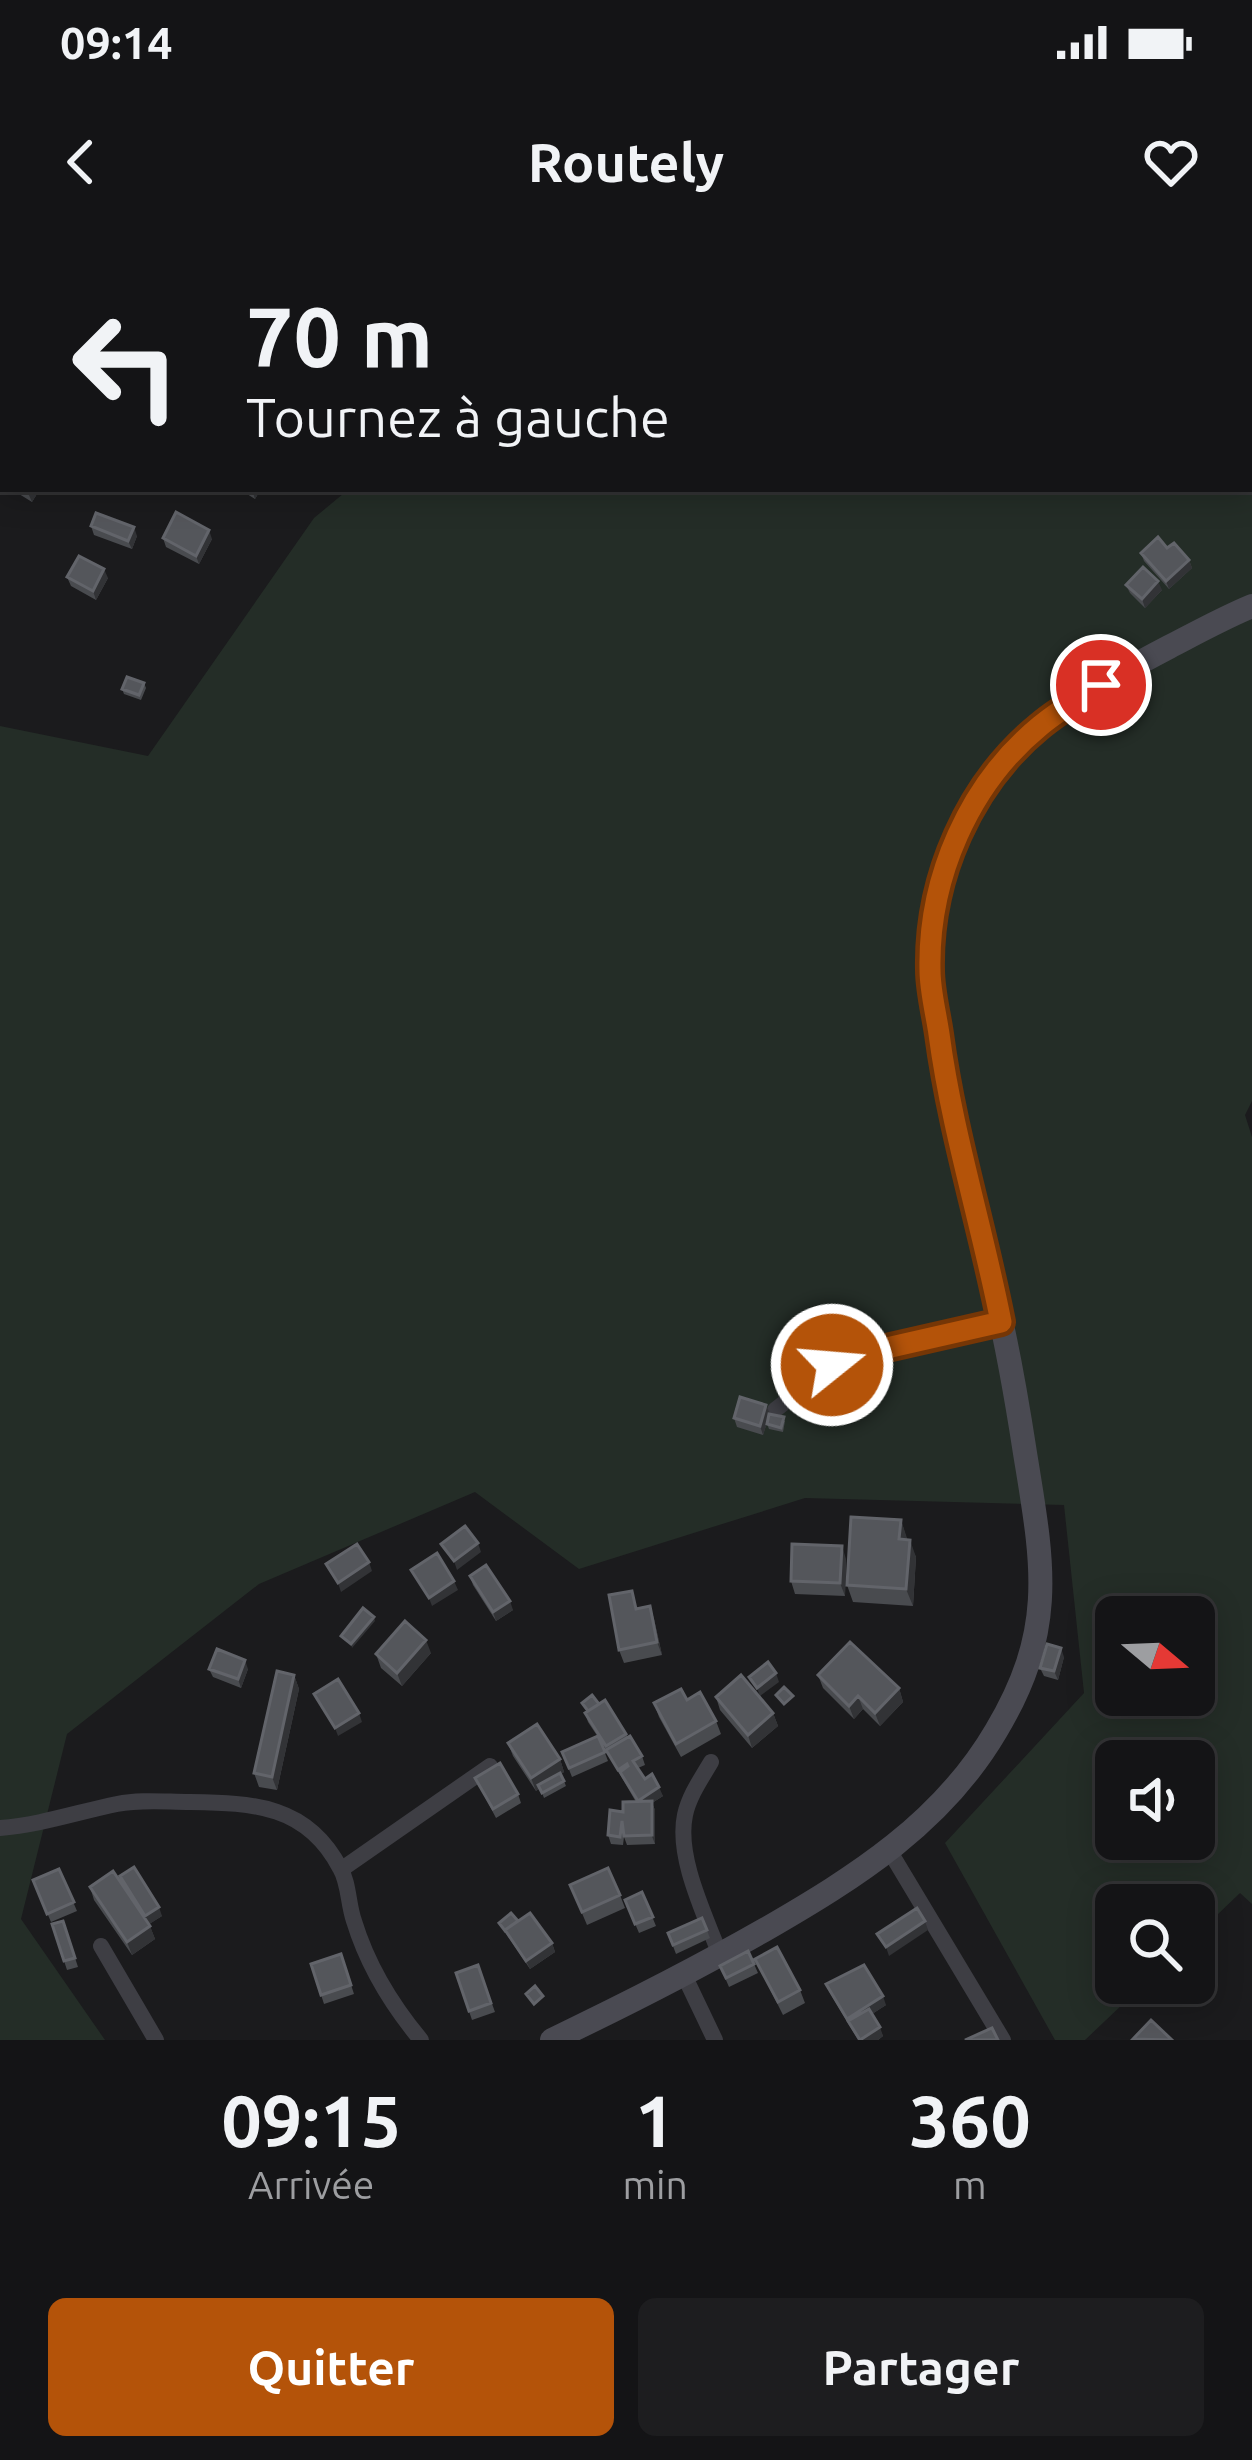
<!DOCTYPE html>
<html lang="fr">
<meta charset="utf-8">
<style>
:root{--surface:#141416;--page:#1d1d1f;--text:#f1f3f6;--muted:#9d9ea1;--line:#333335;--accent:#b45309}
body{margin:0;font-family:Ubuntu,sans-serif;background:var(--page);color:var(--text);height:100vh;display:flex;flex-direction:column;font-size:45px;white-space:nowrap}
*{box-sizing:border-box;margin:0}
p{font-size:39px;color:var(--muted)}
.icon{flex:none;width:66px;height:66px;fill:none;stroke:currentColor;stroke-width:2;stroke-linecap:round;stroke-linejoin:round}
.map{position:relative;height:1800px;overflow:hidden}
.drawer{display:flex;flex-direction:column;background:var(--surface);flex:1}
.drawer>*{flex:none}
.top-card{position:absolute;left:0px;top:0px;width:1254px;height:252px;box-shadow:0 6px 30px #0003,0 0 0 3px var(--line);background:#141416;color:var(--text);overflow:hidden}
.needle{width:78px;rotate:109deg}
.fabs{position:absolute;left:1095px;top:1356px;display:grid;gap:24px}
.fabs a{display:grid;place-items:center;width:120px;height:120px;border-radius:18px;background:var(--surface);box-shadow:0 6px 30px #0003,0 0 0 3px var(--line);font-size:60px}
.pin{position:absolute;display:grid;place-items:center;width:102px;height:102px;color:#fff;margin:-51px;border:6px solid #fff;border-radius:50%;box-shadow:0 3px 12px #0007}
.me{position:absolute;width:132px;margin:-66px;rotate:73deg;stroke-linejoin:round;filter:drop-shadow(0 0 9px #0008)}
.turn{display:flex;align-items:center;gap:42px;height:252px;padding:0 48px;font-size:54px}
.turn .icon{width:156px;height:156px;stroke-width:2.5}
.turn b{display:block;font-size:84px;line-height:102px}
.eta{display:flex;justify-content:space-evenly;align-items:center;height:204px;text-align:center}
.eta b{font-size:72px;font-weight:700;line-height:84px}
.action{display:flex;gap:24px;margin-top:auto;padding:24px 48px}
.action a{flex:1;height:138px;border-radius:18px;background:var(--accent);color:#fff;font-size:48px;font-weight:700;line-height:138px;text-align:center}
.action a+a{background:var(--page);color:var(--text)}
.status{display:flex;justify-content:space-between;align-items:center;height:84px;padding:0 60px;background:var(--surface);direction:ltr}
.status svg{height:33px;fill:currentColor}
header{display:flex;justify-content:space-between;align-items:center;height:156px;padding:0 48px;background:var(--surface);font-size:54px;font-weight:700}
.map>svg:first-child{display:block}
.green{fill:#242d27;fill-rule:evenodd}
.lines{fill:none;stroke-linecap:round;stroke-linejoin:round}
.street{stroke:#3e3e44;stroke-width:16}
.secondary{stroke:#4a4a52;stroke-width:24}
.wall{fill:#494b4f}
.shaded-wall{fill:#323336}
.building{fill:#54565b;stroke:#62646a;stroke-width:3}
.route-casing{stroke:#753606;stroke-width:30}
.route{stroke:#b45309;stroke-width:21}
</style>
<div class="status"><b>09:14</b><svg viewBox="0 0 49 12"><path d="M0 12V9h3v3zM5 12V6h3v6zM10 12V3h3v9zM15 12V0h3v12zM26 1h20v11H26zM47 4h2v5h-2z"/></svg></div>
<header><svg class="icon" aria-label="back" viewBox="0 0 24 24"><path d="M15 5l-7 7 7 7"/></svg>Routely<svg class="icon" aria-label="heart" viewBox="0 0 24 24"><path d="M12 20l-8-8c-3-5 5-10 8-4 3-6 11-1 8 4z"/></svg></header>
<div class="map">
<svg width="1252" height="1800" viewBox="0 0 1252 1800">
<rect width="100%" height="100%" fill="#1b1b1d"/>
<path class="green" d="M 735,0 L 1252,0 L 1252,861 L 1245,875 L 1252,897 L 1252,1664 L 1240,1653 L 1194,1697 L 1194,1665 L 1116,1665 L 1116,1743 L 1145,1743 L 1085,1800 L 1055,1800 L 945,1603 L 1084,1453 L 1064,1265 L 805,1258 L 579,1329 L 475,1252 L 259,1344 L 67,1494 L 21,1679 L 105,1800 L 0,1800 L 0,486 L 148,516 L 314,278 L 349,249 L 1251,249 L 1251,3 L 734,3 ZM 1116,1377 L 1194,1377 L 1194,1455 L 1116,1455 ZM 1116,1521 L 1194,1521 L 1194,1599 L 1116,1599 Z"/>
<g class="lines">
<path class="street" d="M 596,0 L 596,3
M 775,1170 L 832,1125 L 856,1115 L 1001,1082
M 711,1522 C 701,1539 689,1556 685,1575 C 676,1617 705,1675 720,1715
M 0,1588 C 40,1585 78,1572 117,1564 C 141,1559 166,1562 190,1562 C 254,1563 307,1565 340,1628 C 349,1643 348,1664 354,1681 C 368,1727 391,1764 421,1800
M 889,1610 L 1003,1800
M 342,1629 L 490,1526
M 101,1706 L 156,1800
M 684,1735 L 715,1800"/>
<path class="secondary" d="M 552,1800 C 625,1765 696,1729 766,1689 C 856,1637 942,1583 996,1491 C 1057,1389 1043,1324 1025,1213 C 1017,1161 1008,1109 996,1058 C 975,970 951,884 939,794 C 936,773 930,751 930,730 C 928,660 952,585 996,531 C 1041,475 1106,440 1169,407 C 1196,393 1223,378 1252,366"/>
</g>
<path class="wall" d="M 11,249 L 40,249 L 32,262 Z
M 239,249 L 261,249 L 255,259 Z
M 91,286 L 137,296 L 132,309 L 94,295 Z
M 163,298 L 212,299 L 199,324 L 166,307 Z
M 1167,308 L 1189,320 L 1192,328 L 1169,349 L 1144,321 L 1141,313 Z
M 67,337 L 108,338 L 96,360 L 71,346 Z
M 1126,345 L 1162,350 L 1145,368 L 1130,353 Z
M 144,443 L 146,448 L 141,460 L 124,454 L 122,449 Z
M 766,1165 L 769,1174 L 785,1181 L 783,1192 L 769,1189 L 767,1184 L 769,1176 L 763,1195 L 737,1187 L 734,1178 Z
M 901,1280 L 907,1300 L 916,1317 L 913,1366 L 853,1362 L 847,1345 Z
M 846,1319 L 845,1356 L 795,1354 L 791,1341 Z
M 470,1336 L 513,1370 L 496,1381 L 473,1345 Z
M 650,1366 L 654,1379 L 662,1415 L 624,1423 L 619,1410 L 638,1368 Z
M 431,1413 L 402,1446 L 381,1428 L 376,1414 Z
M 1064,1417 L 1058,1440 L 1044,1436 L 1040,1428 Z
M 209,1429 L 248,1429 L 241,1448 L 213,1437 Z
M 294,1435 L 299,1449 L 277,1550 L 259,1547 L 254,1533 Z
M 818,1435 L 899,1448 L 903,1462 L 880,1486 L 863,1469 L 854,1479 L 823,1448 Z
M 716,1457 L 773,1473 L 778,1486 L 752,1508 L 720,1470 Z
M 687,1460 L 716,1481 L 721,1494 L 681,1517 L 659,1477 L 654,1463 Z
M 582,1463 L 626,1494 L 642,1516 L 645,1525 L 638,1528 L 645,1539 L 663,1556 L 652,1563 L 655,1570 L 655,1604 L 627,1605 L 624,1597 L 623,1605 L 611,1604 L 608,1595 L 623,1572 L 636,1562 L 600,1500 L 608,1521 L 572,1537 L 562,1512 L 598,1497 L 588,1482 L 585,1473 L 587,1472 Z
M 508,1503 L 560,1519 L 564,1532 L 561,1534 L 566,1546 L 544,1558 L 540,1548 L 536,1551 L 513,1516 Z
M 475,1538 L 518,1554 L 521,1563 L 496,1578 Z
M 59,1629 L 77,1671 L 51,1682 L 33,1640 Z
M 120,1636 L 162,1676 L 149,1684 L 155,1699 L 132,1715 L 94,1660 L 90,1647 L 123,1645 Z
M 570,1645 L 620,1655 L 625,1668 L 587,1685 Z
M 642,1652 L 656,1686 L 639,1693 L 625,1660 Z
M 702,1678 L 710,1698 L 676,1714 L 668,1693 Z
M 63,1681 L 78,1727 L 67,1730 L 52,1684 Z
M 499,1683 L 552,1703 L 555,1712 L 530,1729 Z
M 341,1714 L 354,1754 L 324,1764 L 311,1724 Z
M 755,1719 L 800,1750 L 805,1763 L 783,1775 Z
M 754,1724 L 758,1733 L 729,1747 L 720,1726 Z
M 478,1725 L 495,1772 L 472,1780 L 456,1733 Z
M 826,1744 L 886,1765 L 872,1774 L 883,1796 L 878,1800 L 858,1800 L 830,1753 Z"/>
<path class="shaded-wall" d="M 31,249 L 40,249 L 32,262 L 28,253 Z
M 252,249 L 261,249 L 255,259 L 252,250 Z
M 134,287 L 137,296 L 132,309 L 128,301 Z
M 209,290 L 212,299 L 199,324 L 196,316 Z
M 1189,320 L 1192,328 L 1169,349 L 1166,341 Z
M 104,329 L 108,338 L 96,360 L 93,351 Z
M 1158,341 L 1162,350 L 1145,368 L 1142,359 Z
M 766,1165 L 770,1174 L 763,1195 L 760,1186 Z
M 901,1280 L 907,1298 L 906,1317 L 899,1299 Z
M 910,1300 L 916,1317 L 913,1366 L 906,1349 Z
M 478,1303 L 481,1312 L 457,1330 L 454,1321 Z
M 842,1306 L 846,1319 L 845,1356 L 840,1343 Z
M 369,1322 L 372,1331 L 341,1352 L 338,1343 Z
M 454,1341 L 458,1350 L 432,1366 L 429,1358 Z
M 510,1361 L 513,1370 L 496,1381 L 493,1372 Z
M 650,1366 L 654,1379 L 662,1415 L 657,1402 Z
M 374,1377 L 375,1381 L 352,1408 L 351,1404 Z
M 426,1400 L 431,1413 L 402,1446 L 397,1433 Z
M 1061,1408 L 1064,1417 L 1058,1440 L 1054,1431 Z
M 245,1420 L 248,1429 L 241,1448 L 238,1439 Z
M 776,1433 L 779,1442 L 760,1456 L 757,1448 Z
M 294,1435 L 299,1449 L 277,1550 L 272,1537 Z
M 899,1448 L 903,1462 L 880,1486 L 875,1473 Z
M 858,1456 L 863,1469 L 854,1479 L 849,1466 Z
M 359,1473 L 362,1482 L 338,1496 L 335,1488 Z
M 773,1473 L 778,1486 L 752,1508 L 748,1495 Z
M 560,1519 L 564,1532 L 536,1551 L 531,1538 Z
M 659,1547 L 663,1556 L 652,1563 L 655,1570 L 655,1604 L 638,1561 Z
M 159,1667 L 162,1676 L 148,1685 L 145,1676 Z
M 925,1681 L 928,1690 L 889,1716 L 886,1707 Z
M 150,1686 L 155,1699 L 132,1715 L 127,1702 Z
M 552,1703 L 555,1712 L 530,1729 L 526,1721 Z
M 883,1756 L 886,1765 L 852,1787 L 848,1781 L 851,1788 L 847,1779 Z
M 880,1787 L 883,1796 L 878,1800 L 860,1800 Z"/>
<path class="building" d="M 209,0 L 229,0 L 227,3 L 208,3 Z
M 255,0 L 284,0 L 282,3 L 253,3 Z
M 450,0 L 480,0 L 480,3 L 451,3 Z
M 523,0 L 552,0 L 549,1 L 550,3 L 524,3 Z
M 0,208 L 3,210 L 3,237 L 0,235 Z
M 176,272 L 209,290 L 196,316 L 163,298 Z
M 96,273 L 134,287 L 128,301 L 91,286 Z
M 1158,297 L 1167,308 L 1174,303 L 1189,320 L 1166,341 L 1141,313 Z
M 79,316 L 104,329 L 93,351 L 67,337 Z
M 1143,327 L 1158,341 L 1142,359 L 1126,345 Z
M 127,437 L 144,443 L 139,455 L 122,449 Z
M 740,1157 L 766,1165 L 760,1186 L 734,1178 Z
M 769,1174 L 784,1177 L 781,1188 L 767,1184 Z
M 851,1277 L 901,1280 L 899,1299 L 910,1300 L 906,1349 L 847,1345 Z
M 465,1286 L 478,1303 L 454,1321 L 441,1304 Z
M 357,1304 L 369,1322 L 338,1343 L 326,1324 Z
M 792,1304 L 842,1306 L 840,1343 L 791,1341 Z
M 437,1313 L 454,1341 L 429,1358 L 411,1330 Z
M 486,1325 L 510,1361 L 493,1372 L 470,1336 Z
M 632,1351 L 636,1369 L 650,1366 L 657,1402 L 619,1410 L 609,1355 Z
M 363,1368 L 374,1377 L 351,1404 L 341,1396 Z
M 405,1381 L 426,1400 L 397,1433 L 376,1414 Z
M 850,1402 L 899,1448 L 875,1473 L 858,1456 L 849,1466 L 818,1435 Z
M 1047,1404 L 1061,1408 L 1054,1431 L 1040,1428 Z
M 217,1409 L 245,1420 L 238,1439 L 209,1429 Z
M 768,1422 L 776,1433 L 757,1448 L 749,1437 Z
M 277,1431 L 294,1435 L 272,1537 L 254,1533 Z
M 741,1435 L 773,1473 L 748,1495 L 716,1457 Z
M 338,1439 L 359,1473 L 335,1488 L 314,1454 Z
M 784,1447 L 793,1456 L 784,1464 L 776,1455 Z
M 681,1449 L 687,1460 L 700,1452 L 716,1481 L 676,1504 L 654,1463 Z
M 592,1455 L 599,1464 L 588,1471 L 582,1463 Z
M 605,1460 L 626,1494 L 606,1506 L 585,1473 Z
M 537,1484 L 560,1519 L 531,1538 L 508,1503 Z
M 598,1496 L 605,1512 L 569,1528 L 562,1512 Z
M 630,1496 L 642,1516 L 633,1521 L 645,1539 L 652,1534 L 659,1547 L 638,1561 L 620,1532 L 628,1526 L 627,1524 L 618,1530 L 606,1510 Z
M 500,1523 L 518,1554 L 493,1569 L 475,1538 Z
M 560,1533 L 564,1541 L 542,1553 L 538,1545 Z
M 652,1561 L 652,1595 L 624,1596 L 622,1581 L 620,1597 L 608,1595 L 610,1570 L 623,1572 L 623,1562 Z
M 134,1627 L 159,1667 L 145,1676 L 120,1636 Z
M 608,1628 L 620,1655 L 582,1672 L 570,1645 Z
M 59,1629 L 74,1662 L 47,1674 L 33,1640 Z
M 113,1631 L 150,1686 L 127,1702 L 90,1647 Z
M 642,1652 L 653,1677 L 635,1684 L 625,1660 Z
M 917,1668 L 925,1681 L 886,1707 L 877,1694 Z
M 511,1673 L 518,1681 L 505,1690 L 506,1692 L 499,1683 Z
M 530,1673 L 552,1703 L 526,1721 L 505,1690 Z
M 702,1678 L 707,1690 L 673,1705 L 668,1693 Z
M 63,1681 L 75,1718 L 64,1721 L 52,1684 Z
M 777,1707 L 800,1750 L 778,1762 L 755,1719 Z
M 748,1711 L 754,1724 L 726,1738 L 720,1726 Z
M 341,1714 L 351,1745 L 321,1755 L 311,1724 Z
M 478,1725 L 491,1763 L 469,1771 L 456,1733 Z
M 864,1725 L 883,1756 L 847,1779 L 826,1744 Z
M 535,1746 L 543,1756 L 534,1764 L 526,1754 Z
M 869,1769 L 880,1787 L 860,1800 L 848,1781 Z
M 1151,1780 L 1172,1800 L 1133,1799 Z
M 992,1788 L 998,1800 L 965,1800 Z"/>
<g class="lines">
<g class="route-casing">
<path id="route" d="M 832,1125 L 856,1115 L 1001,1082 C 982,985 952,892 939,794 C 936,773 930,751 930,730 C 928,638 969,544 1040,486 C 1059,470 1080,458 1101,445"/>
</g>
<use href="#route" class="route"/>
</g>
</svg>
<div class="fabs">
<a><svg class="needle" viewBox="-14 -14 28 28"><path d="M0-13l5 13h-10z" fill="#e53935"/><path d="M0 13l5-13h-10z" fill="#9d9ea1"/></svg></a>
<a><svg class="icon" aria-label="sound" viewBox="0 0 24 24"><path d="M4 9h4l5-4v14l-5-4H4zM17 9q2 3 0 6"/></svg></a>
<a><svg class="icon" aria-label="search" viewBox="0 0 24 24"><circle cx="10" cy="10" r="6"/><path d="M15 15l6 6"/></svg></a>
</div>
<div class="pin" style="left:1101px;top:445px;background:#d93025"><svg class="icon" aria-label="arrive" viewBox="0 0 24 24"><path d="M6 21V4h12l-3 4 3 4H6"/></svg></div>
<svg class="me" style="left:832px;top:1125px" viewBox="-20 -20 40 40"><circle r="17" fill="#b45309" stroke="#fff" stroke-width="3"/><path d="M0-11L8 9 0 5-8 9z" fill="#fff"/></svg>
<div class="top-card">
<div class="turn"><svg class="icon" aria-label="left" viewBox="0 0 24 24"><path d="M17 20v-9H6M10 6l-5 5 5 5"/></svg><div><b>70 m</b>Tournez à gauche</div></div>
</div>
</div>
<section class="drawer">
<div class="eta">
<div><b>09:15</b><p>Arrivée</p></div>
<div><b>1</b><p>min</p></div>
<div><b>360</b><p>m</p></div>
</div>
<div class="action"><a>Quitter</a><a>Partager</a></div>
</section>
